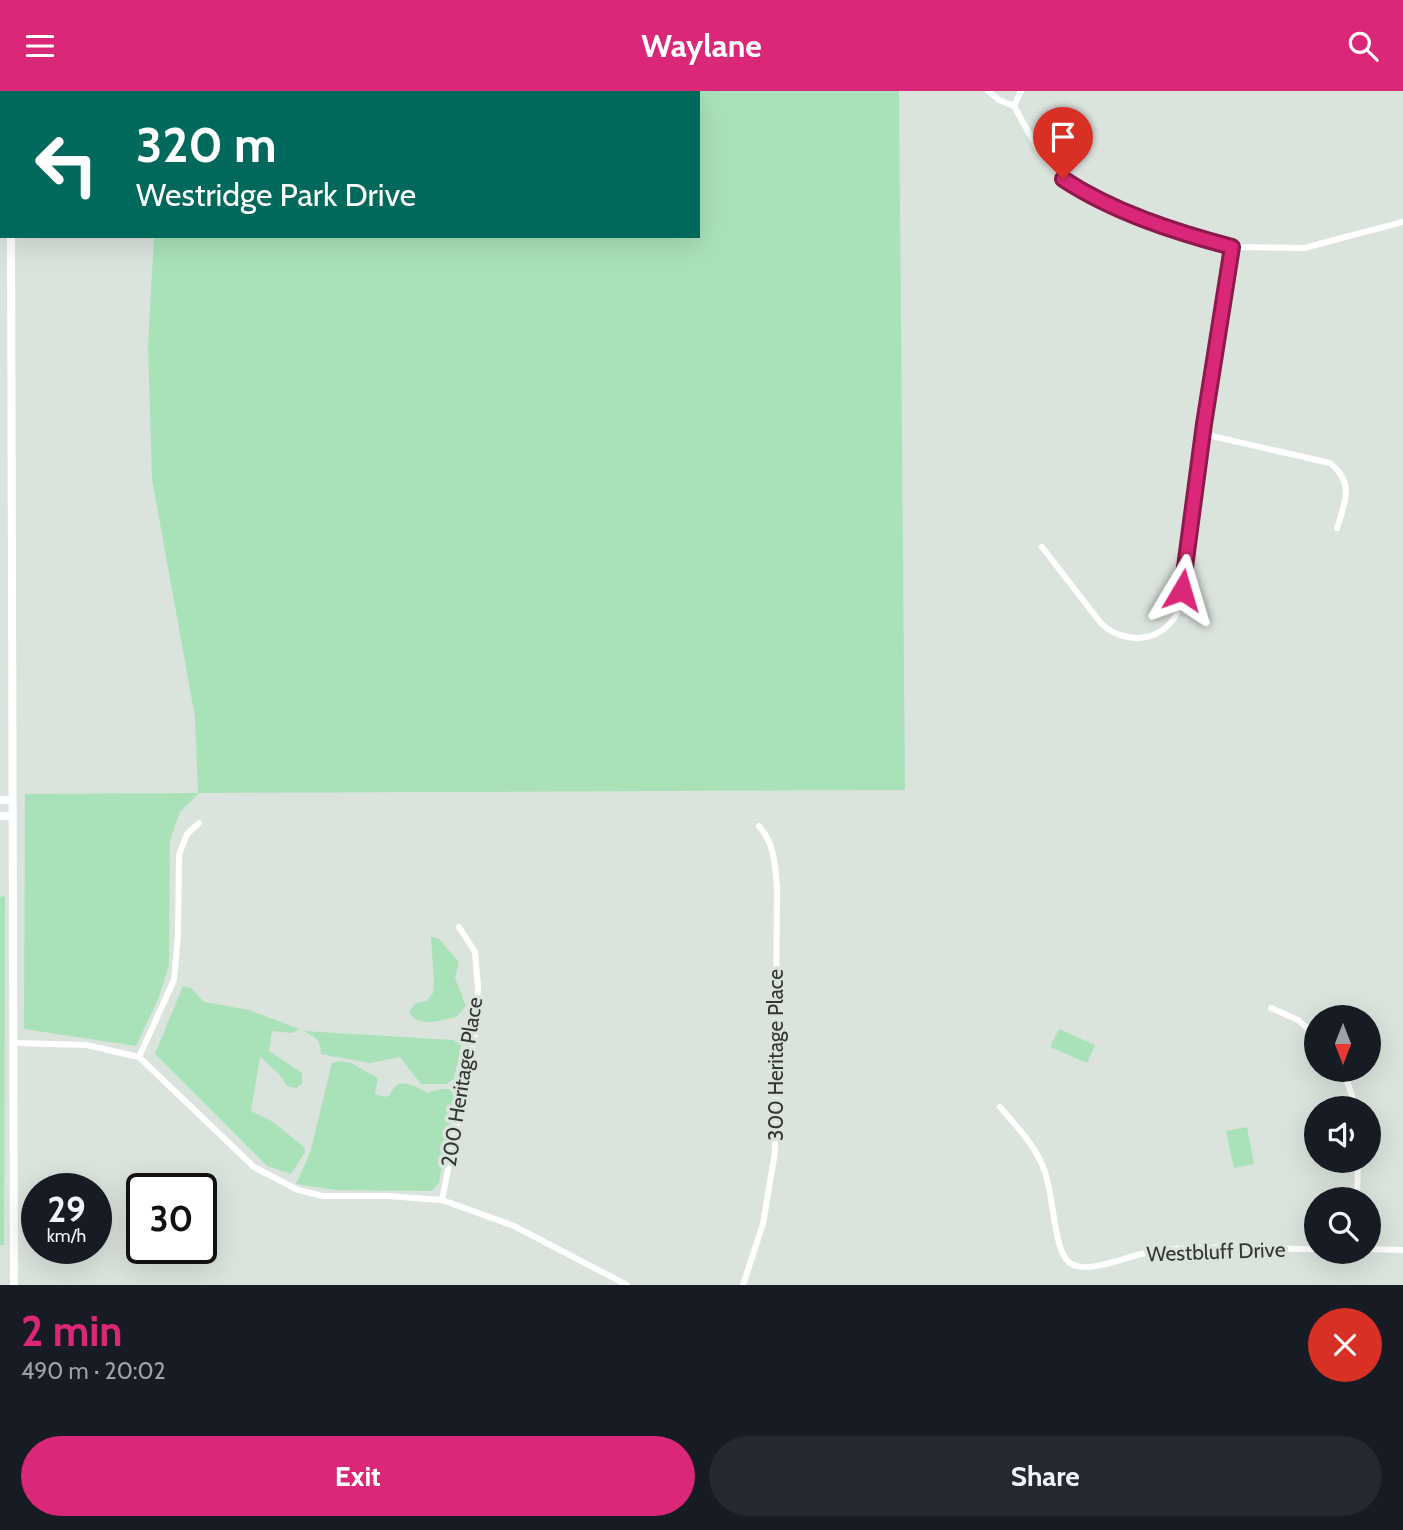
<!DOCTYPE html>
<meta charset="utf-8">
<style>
:root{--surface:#171b24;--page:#242831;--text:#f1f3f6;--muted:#9ea1a6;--accent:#db2777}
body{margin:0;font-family:Cabin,sans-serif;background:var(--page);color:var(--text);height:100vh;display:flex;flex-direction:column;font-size:26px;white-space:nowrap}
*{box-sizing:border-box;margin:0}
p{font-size:23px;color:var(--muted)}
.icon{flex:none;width:38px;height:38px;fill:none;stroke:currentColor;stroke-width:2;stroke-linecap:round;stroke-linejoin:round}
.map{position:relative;height:1194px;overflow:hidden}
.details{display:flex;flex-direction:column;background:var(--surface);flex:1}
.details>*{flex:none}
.top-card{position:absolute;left:0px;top:0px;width:700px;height:147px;box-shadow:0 7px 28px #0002;background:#00695c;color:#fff;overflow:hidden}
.needle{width:46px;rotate:180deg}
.controls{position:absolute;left:1304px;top:914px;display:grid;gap:14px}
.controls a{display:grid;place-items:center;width:77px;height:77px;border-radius:50%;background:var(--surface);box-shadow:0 7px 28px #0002;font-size:35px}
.speed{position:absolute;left:21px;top:1082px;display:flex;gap:14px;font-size:35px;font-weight:700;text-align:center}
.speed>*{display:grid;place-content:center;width:91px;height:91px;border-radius:50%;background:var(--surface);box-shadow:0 7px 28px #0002;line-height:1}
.speed small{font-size:18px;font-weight:400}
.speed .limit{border:4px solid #111;border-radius:10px;background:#fff;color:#111}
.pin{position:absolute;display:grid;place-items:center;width:60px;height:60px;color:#fff;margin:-72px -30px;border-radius:50% 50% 50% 0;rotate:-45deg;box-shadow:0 0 7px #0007}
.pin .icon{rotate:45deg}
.me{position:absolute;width:77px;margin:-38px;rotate:7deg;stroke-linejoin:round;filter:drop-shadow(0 0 5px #0008)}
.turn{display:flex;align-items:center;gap:24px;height:147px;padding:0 21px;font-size:32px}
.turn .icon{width:91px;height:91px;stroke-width:2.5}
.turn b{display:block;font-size:49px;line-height:60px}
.round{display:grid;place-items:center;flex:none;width:74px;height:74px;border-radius:37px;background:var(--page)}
.overview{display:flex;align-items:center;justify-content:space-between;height:119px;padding:0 21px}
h1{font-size:42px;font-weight:800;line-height:52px;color:var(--accent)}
.action{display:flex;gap:14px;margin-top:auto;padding:14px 21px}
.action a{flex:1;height:80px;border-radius:42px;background:var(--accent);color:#fff;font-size:28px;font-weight:800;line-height:80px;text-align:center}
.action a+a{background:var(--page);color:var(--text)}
header{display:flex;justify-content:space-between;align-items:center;height:91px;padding:0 21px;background:var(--accent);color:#fff;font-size:32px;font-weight:800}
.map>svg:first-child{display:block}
.green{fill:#a9e2b9}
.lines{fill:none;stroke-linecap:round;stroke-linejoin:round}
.minor{stroke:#fff;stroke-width:6}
.tertiary{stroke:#fff;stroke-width:8}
.route-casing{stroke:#8e194d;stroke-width:18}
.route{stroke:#db2777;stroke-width:12}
.labels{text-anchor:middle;stroke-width:7;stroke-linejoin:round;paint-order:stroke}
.street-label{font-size:21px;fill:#333634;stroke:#dbe3dd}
</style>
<header><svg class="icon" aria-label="menu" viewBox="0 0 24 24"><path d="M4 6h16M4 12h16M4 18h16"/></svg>Waylane<svg class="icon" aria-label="search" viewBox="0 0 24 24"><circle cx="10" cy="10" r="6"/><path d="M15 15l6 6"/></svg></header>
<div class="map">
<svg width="1403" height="1194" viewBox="0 0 1403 1194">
<rect width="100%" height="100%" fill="#dbe3dd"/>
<path class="green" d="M 33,0 L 899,0 L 905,699 L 199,702 L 180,721 L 170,749 L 169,874 L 159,906 L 136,955 L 24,938 L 25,703 L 198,702 L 195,626 L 152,388 L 148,254 L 154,145 L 698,145 L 698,2 Z
M 5,805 L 4,1154 L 0,1154 L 0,806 Z
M 431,845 L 439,848 L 459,871 L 455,887 L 466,915 L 456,926 C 440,929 419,938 409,921 L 416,912 L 427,910 L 433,902 L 434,891 Z
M 183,895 L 191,897 L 204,911 L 249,919 L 299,938 L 292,942 L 272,940 L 269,960 L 302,982 L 302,993 L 296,997 L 287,995 L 279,983 L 260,966 L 251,1020 L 273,1031 L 304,1056 L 305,1061 L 291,1083 L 267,1075 L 155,963 Z
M 1059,938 L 1095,954 L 1087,972 L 1050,956 Z
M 303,940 L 453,949 L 461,954 L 454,988 L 446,993 L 421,993 L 400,966 L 370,972 L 321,963 C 321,948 315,946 303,940 Z
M 340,970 L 351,972 L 378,987 L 375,1003 L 385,1006 L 390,1004 C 397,984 415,995 427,1002 L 441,998 L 451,998 L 454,1005 L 439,1092 L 431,1100 L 335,1099 L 296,1093 L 310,1062 L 332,972 Z
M 1247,1036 L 1254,1073 L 1234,1077 L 1226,1040 Z"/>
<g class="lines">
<path class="minor" d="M 988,0 L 999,9 L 1014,15 L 1040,62 L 1069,92 L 1101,109 L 1208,150 L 1232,156 L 1304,157 L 1403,131
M 1014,15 L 1021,0
M 1203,343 L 1330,372 C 1355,392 1345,411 1337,437
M 1042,456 L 1100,531 C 1121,554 1162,553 1177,522 C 1188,499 1189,449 1192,422 C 1204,334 1212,243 1232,156
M 1271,917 L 1298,929 L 1316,945
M 15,952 L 86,954 L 139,966 L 254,1076 L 298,1099 L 323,1105 L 387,1105 L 442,1109 L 514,1135 L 627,1194
M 139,966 L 174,889 L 178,844 L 179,764 L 187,743 L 199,732
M 1343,978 L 1356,1017
M 1000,1016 C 1016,1035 1037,1056 1045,1081 C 1053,1104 1054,1152 1066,1168 C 1078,1187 1123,1167 1141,1163 C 1189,1152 1265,1158 1316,1158
M 1357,1108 L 1358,1069
M 442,1109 L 475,942 L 478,896 L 475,861 L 459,836
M 1368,1158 L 1403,1159
M 743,1194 L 763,1133 L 775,1061 L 777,797 C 775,774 775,753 759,735"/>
<path class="tertiary" d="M 11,2 L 11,0
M 11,145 L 14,1194
M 0,709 L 12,709
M 0,725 L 13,725"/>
</g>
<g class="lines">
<g class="route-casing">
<path id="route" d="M 1063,88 C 1113,121 1175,141 1232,156 L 1204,333 L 1182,499"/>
</g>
<use href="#route" class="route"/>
</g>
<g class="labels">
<g class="street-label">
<text transform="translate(776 964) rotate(-90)" y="7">300 Heritage Place</text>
<text transform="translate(462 991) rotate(-81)" y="7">200 Heritage Place</text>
<text transform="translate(1216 1161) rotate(-2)" y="7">Westbluff Drive</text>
</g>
</g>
</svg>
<div class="controls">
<a><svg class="needle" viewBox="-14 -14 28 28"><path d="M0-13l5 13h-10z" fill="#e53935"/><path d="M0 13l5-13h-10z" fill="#9ea1a6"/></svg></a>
<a><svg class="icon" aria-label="sound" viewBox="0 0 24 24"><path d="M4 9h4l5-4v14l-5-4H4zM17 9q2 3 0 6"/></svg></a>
<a><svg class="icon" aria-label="search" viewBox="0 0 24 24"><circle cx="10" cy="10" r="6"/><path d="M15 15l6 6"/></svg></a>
</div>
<div class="speed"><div>29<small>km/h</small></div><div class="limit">30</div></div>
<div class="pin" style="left:1063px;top:88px;background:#d93025"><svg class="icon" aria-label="arrive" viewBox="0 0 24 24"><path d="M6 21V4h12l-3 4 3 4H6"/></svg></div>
<svg class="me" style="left:1182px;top:499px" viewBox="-20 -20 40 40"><path d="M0-17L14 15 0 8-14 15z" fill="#db2777" stroke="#fff" stroke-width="4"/></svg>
<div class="top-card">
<div class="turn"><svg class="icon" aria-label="left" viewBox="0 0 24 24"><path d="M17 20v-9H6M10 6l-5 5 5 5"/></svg><div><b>320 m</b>Westridge Park Drive</div></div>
</div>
</div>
<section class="details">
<div class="overview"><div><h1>2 min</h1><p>490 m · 20:02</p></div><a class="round" style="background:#d93025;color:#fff"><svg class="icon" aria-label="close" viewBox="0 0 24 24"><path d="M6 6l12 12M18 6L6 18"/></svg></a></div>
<div class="action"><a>Exit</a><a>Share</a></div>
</section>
